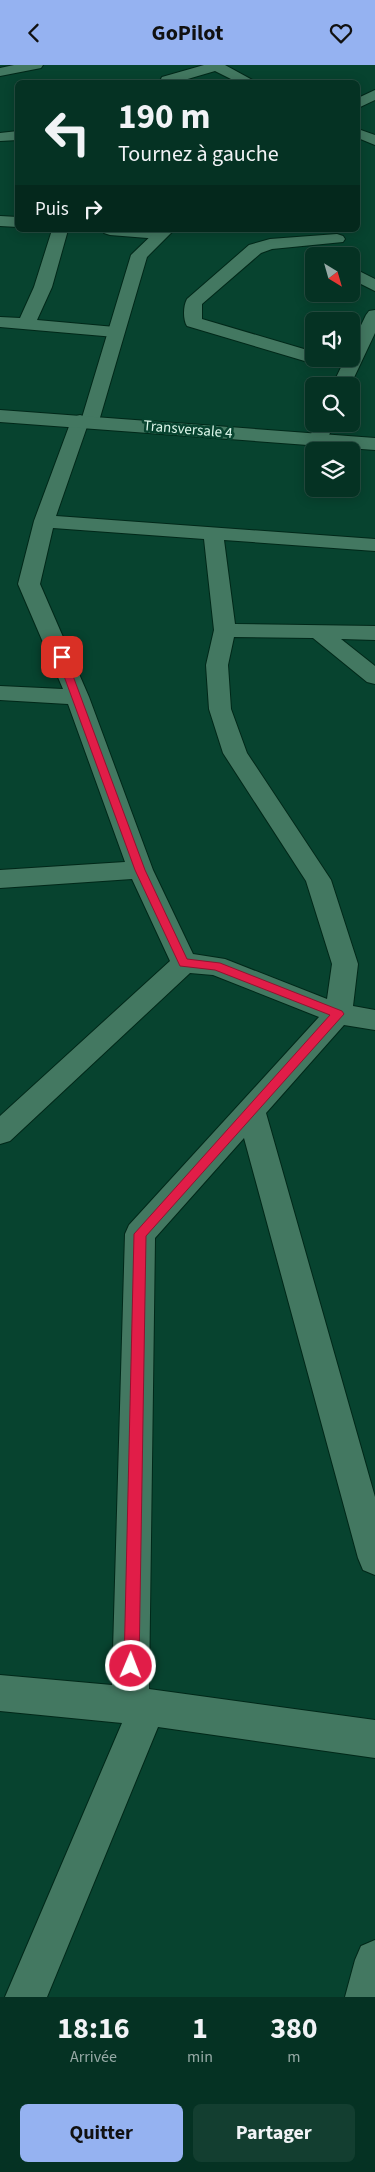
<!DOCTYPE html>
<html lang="fr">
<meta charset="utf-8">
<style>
:root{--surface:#053223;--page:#133e30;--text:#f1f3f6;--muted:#97aaa6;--line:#264d41;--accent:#95b2f1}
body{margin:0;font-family:"Source Sans 3",sans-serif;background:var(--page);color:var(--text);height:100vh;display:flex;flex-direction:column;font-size:19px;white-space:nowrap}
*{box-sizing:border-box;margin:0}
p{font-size:16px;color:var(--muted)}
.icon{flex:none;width:28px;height:28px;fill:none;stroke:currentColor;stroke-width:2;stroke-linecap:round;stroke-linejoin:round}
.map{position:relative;height:1932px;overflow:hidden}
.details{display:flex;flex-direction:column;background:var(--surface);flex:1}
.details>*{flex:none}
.hud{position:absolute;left:15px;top:15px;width:345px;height:152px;border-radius:8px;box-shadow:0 2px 12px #0003,0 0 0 1px var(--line);background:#053223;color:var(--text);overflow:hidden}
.needle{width:32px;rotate:143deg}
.fabs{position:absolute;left:305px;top:182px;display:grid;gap:10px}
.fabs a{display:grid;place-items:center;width:55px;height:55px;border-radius:8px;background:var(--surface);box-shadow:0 2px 12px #0003,0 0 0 1px var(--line);font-size:25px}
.pin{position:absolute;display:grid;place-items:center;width:42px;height:42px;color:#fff;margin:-21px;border-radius:10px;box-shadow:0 2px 8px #0006}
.me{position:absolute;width:55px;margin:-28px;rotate:1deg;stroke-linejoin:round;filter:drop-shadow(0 0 4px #0008)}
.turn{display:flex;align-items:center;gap:18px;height:105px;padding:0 20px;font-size:22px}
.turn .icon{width:65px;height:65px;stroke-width:2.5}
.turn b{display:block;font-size:35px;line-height:42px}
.then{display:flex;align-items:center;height:48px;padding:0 20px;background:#0003;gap:10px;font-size:19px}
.eta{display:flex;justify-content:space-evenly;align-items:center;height:85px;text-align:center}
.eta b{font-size:30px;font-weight:700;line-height:35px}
.action{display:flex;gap:10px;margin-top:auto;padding:10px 20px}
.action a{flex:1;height:58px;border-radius:8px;background:var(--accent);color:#111;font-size:20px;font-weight:700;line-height:58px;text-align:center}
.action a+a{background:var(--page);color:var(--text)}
header{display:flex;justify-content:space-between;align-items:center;height:65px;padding:0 20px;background:var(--accent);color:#111;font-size:22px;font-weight:700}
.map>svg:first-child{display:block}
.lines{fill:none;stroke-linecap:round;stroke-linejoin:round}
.minor-casing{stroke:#002819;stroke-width:2}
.tertiary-casing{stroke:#002819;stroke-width:2}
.secondary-casing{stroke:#002819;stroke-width:2}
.minor{fill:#437861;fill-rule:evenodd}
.tertiary{fill:#437861;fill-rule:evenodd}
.secondary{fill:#437861;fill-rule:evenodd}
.route{fill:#e11d48;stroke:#92132f}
.labels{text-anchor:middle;stroke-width:5;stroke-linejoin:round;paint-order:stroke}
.far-street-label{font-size:15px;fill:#dcf7ea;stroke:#07432f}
</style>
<header><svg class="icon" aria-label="back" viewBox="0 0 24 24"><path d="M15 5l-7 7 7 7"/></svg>GoPilot<svg class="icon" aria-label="heart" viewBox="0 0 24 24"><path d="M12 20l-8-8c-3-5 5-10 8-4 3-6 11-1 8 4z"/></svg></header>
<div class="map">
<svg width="375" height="1932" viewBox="0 0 375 1932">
<rect width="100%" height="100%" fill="#07432f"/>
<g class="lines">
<g class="minor-casing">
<path id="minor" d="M 14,0 L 43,0 L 41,3 L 0,11 L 0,3 Z
M 204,0 L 225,0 L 258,18 L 239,18 L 215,6 L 174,18 L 159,18 L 162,12 Z
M 358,64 L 375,70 L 375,80 L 358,73 Z
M 18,66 L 18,75 L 0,76 L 0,68 Z
M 0,151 L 18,152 L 18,162 L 0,161 Z
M 52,165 L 68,165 L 52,222 L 37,255 L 115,262 L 121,263 L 124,267 L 121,271 L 115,272 L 0,262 L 0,252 L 20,253 L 34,222 Z
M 102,165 L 164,165 L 168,169 L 166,172 L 160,174 L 110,170 L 104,168 Z
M 337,169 L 343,171 L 345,174 L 343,177 L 272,184 L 261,188 L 202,239 L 202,254 L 314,287 L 314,294 L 323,294 L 320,297 L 314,298 L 308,297 L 187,261 C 183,255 183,241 187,234 L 249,180 L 270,174 Z
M 351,202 L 375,214 L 375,226 L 351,214 Z
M 375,245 L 375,268 L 350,321 L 332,321 L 345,294 L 351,294 L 351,281 L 366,250 L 369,246 Z
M 80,350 L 87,352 L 89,356 L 56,451 L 375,474 L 375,486 L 224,475 L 235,559 L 375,561 L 375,575 L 341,574 L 375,601 L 375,619 L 367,617 L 313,573 L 234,572 L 228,600 L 231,644 L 247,688 L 331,815 L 358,899 L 353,941 L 375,945 L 375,965 L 344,960 L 266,1048 L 375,1432 L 375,1510 L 363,1505 L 358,1493 L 244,1073 L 155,1173 L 149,1624 L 375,1655 L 375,1693 L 158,1662 L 47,1932 L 5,1932 L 122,1658 L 0,1646 L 0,1610 L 112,1620 L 125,1169 L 129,1160 L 319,952 L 213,910 L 190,908 L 10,1076 L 0,1079 L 0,1051 L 170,896 L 132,814 L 0,823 L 0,805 L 125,797 L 68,639 L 0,635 L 0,621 L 63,624 L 18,519 L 34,456 L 71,356 L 73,352 ZM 53,463 L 204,474 L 214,565 L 206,600 L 209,644 L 223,688 L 306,816 L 332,899 L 327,934 L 225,894 L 193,889 L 153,805 L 89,632 L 40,519 Z
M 316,359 L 334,359 L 325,379 L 318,381 L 311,379 L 308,375 Z
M 375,1875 L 375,1932 L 345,1932 L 355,1895 L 361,1881 Z"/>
</g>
<g class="tertiary-casing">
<path id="tertiary" d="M 375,25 L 375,35 L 358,43 L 358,33 Z
M 157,165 L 174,165 L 147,192 L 99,356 L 97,360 L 90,362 L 83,360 L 81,356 L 131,190 Z"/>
</g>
<g class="secondary-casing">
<path id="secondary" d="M 0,345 L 375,373 L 375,385 L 0,357 Z"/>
</g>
<use href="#minor" class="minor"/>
<use href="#tertiary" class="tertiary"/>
<use href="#secondary" class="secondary"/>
</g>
<path class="route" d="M 62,589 L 66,592 L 145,805 L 187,894 L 220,898 L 342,946 L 344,949 L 146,1171 L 139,1601 L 137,1606 L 131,1608 L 126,1606 L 124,1601 L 134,1169 L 330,950 L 215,905 L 180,901 L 135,805 L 57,592 Z"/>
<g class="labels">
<g class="far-street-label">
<text transform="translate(188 364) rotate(5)" y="5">Transversale 4</text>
</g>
</g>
</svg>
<div class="fabs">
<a><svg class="needle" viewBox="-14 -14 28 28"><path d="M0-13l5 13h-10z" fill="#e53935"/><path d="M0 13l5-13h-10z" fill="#97aaa6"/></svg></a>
<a><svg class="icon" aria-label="sound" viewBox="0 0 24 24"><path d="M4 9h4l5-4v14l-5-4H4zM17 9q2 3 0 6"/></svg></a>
<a><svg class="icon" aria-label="search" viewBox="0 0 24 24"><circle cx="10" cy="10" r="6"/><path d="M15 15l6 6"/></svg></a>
<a><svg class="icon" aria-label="layers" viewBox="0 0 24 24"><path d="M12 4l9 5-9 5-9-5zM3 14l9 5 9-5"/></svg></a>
</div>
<div class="pin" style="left:62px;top:592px;background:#d93025"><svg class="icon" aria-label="arrive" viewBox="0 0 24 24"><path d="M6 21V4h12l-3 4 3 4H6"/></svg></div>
<svg class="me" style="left:131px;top:1601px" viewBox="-20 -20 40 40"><circle r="17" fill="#e11d48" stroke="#fff" stroke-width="3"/><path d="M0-11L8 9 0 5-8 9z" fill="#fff"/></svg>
<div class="hud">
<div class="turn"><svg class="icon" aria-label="left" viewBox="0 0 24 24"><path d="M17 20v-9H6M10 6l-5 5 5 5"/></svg><div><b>190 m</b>Tournez à gauche</div></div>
<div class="then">Puis<svg class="icon" aria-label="right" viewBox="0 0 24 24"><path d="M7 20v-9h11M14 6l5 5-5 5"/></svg></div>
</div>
</div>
<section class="details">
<div class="eta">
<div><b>18:16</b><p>Arrivée</p></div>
<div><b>1</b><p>min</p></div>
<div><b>380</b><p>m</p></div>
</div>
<div class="action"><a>Quitter</a><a>Partager</a></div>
</section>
